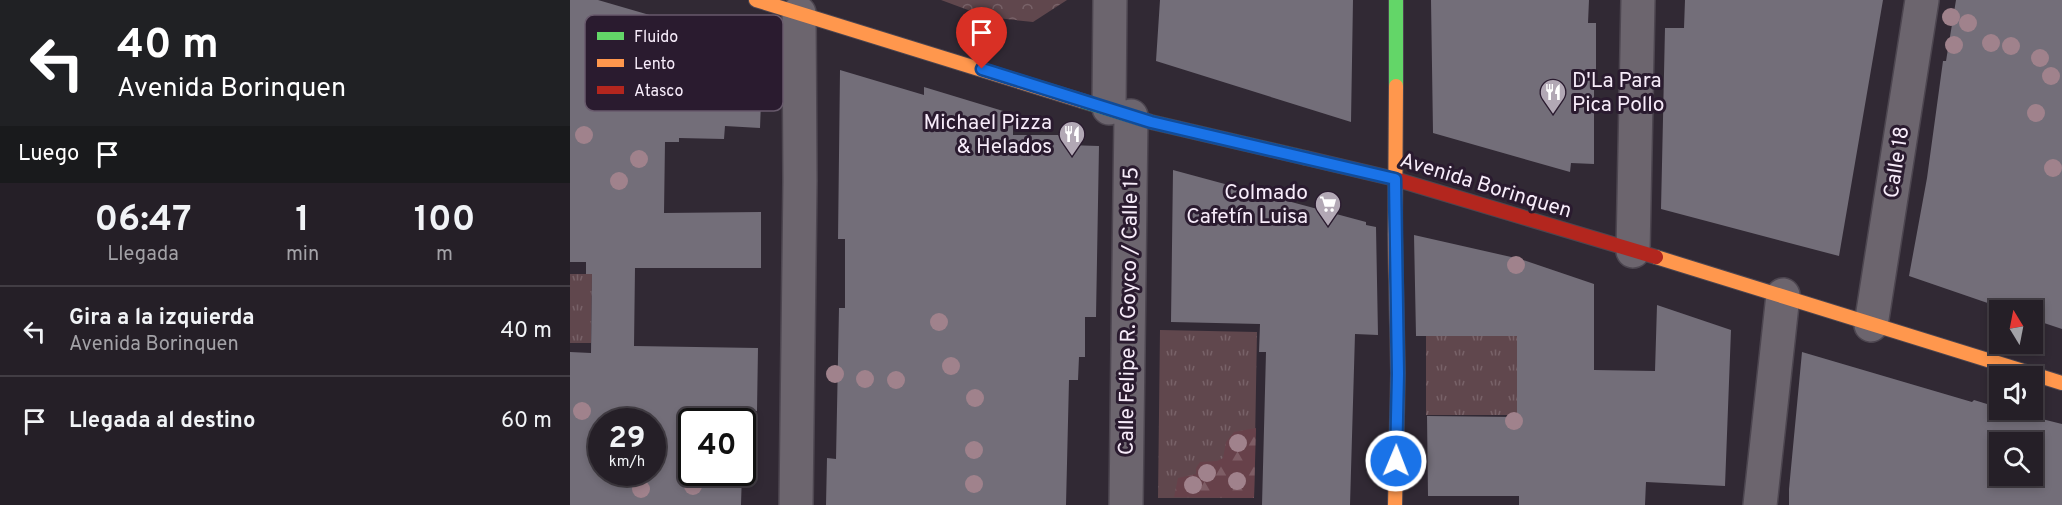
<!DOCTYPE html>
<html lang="es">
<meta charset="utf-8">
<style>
:root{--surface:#251f27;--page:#2d272f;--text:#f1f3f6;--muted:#a3a2a7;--line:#423d44}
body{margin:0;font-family:Overpass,sans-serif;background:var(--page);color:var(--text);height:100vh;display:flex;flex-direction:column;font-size:22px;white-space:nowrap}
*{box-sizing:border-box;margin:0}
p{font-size:20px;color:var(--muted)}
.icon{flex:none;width:33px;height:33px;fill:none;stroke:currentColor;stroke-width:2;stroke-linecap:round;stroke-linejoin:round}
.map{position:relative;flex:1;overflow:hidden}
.side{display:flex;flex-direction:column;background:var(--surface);width:570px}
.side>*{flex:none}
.banner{background:#202124;color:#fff;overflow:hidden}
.needle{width:39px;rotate:350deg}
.buttons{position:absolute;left:1419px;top:300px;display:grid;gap:12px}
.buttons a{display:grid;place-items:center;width:54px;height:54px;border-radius:0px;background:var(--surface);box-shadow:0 3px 9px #0003,0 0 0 2px var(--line);font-size:30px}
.speed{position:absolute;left:18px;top:408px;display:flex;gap:12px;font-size:30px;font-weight:700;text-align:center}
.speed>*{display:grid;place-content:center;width:78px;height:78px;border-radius:50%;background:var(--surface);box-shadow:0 3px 9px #0003,0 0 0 2px var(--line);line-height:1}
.speed small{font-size:15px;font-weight:400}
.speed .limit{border:3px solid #111;border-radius:9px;background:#fff;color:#111}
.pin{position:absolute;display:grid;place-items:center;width:51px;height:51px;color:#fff;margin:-62px -26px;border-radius:50% 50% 50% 0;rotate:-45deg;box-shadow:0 0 6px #0007}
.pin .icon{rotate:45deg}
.me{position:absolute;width:66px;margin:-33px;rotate:1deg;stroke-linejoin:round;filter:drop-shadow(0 0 4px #0008)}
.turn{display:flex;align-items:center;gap:21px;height:126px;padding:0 18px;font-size:27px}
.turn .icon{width:78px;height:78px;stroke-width:2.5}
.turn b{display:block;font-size:42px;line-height:51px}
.then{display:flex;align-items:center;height:57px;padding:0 18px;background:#0003;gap:12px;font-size:22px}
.eta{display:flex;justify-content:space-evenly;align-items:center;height:102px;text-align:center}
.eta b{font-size:36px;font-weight:700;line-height:42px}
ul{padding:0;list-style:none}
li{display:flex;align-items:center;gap:18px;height:90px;padding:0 18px;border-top:2px solid var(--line)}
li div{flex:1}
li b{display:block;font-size:22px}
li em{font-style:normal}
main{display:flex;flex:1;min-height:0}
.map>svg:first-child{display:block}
.grass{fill:url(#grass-tufts)}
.forest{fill:url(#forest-firs)}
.park{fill:url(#park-crowns)}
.building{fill:#736e79;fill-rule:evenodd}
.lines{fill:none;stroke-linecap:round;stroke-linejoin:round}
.street-casing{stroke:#4d4650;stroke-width:36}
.fast-casing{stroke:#4d4650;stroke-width:16}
.slow-casing{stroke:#4d4650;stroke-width:16}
.jam-casing{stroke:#4d4650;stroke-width:16}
.street{stroke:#6c656e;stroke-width:33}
.fast{stroke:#63d668;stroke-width:14}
.slow{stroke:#ff974d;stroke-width:14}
.jam{stroke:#b3261e;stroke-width:14}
.tree{fill:#a0828c}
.route-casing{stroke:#114b97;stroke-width:15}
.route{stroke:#1a73e8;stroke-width:10}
.labels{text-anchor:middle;stroke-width:6;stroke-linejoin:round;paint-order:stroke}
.poi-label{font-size:21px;fill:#f7ecfa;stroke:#2a1b2f;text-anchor:end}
.street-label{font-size:21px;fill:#f7ecfa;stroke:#2a1b2f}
.key{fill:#2a1b2f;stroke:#685a6c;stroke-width:1.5}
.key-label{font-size:16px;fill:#f7ecfa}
</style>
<main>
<section class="side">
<div class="banner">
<div class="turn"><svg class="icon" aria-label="left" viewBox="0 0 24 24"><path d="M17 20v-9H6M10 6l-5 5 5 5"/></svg><div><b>40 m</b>Avenida Borinquen</div></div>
<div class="then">Luego<svg class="icon" aria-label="arrive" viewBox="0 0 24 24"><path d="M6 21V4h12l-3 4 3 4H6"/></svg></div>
</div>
<div class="eta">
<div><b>06:47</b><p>Llegada</p></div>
<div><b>1</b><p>min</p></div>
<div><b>100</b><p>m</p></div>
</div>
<ul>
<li><svg class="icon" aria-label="left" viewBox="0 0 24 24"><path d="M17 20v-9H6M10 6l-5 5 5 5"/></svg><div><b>Gira a la izquierda</b><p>Avenida Borinquen</p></div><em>40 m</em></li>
<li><svg class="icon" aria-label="arrive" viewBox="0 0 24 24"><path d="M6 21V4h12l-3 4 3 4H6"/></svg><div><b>Llegada al destino</b></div><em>60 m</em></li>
</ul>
</section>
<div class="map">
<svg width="1492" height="505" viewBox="0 0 1492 505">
<defs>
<pattern id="grass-tufts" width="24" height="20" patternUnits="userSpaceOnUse" patternTransform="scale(1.5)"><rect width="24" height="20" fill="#60474d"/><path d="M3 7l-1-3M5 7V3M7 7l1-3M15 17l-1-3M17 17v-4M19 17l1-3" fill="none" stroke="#786268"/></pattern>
<pattern id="forest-firs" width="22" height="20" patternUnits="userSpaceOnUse" patternTransform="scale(1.5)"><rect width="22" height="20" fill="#67414a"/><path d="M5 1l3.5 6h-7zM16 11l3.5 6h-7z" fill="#7e5d65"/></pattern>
<pattern id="park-crowns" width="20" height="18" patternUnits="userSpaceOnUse" patternTransform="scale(1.5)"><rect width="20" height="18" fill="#60474d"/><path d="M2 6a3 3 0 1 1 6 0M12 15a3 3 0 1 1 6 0" fill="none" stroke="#786268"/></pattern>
</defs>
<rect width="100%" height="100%" fill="#312934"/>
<path class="grass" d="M 0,274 L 22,274 L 21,343 L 0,343 Z
M 590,330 L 687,332 L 684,498 L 588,498 Z
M 856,336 L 947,336 L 947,415 L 856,415 Z"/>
<path class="forest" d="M 686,428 L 684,498 L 604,497 L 608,478 L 626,474 L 626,468 L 630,462 L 647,461 L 653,458 L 656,442 L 664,432 Z"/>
<path class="park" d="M 371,0 L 497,0 L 463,22 L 417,17 Z"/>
<path class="building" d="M 0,0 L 28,0 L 193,48 L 190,128 L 155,126 L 154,139 L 109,138 L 109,142 L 95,142 L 94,213 L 191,212 L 191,268 L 65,268 L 64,346 L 188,348 L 187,411 L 182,411 L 179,471 L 172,471 L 172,422 L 122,422 L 122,472 L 172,472 L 171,505 L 0,505 L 0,352 L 21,353 L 22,274 L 16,274 L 16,262 L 0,262 ZM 32,422 L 82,422 L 82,472 L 32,472 Z
M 590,0 L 783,0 L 781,122 L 586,61 Z
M 861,0 L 1019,0 L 1018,23 L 1026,23 L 1026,72 L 1024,71 L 1024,164 L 1001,163 L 1000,172 L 863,133 Z
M 1115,0 L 1313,0 L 1269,256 L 1091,209 L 1095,28 L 1114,28 Z
M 1386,0 L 1492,0 L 1492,329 L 1462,319 L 1462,310 L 1438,310 L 1339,276 L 1357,178 L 1373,61 L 1376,61 Z
M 270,70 L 354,95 L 354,87 L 443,114 L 443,135 L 488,135 L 497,145 L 529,146 L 526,317 L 515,317 L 515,357 L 509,357 L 508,380 L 499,380 L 496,505 L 256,505 L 257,458 L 266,459 L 269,308 L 275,308 L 275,239 L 268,239 Z
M 603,170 L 796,222 L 796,225 L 806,227 L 808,335 L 785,334 L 780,505 L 692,505 L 696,352 L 689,352 L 690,324 L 601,322 Z
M 844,235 L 950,259 L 1024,284 L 1024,370 L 1085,371 L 1087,305 L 1161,330 L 1155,486 L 1076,482 L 1075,505 L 949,505 L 949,496 L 858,496 L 857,416 L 947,417 L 947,336 L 846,336 Z
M 1232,352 L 1402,402 L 1404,400 L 1430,408 L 1430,410 L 1436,410 L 1492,424 L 1492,505 L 1219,505 L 1219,489 ZM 1430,442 L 1462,442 L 1462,476 L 1430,476 Z"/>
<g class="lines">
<g class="street-casing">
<path id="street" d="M 539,108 L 540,0
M 1063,251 L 1068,0
M 1301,325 L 1352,0
M 226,505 L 230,181 L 229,13
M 556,505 L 561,116
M 1190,505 L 1213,295"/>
</g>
<g class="fast-casing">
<path id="fast" d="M 826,86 L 826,0
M 512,101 L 581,122 L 736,158"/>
</g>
<g class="slow-casing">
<path id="slow" d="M 186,0 L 512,101
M 1086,257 L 1492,383
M 825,505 L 828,373 L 825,234 L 826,86"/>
</g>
<g class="jam-casing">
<path id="jam" d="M 736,158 L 825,179 L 1086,257"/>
</g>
<use href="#street" class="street"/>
<use href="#fast" class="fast"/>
<use href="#slow" class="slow"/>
<use href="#jam" class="jam"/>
</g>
<g class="tree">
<circle cx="1381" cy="17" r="9"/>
<circle cx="1398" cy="23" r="9"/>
<circle cx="1421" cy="43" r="9"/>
<circle cx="1384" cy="45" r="9"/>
<circle cx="1441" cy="46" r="9"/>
<circle cx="1470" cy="58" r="9"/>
<circle cx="1481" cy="76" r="9"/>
<circle cx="1466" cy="113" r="9"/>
<circle cx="14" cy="135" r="9"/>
<circle cx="69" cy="159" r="9"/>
<circle cx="1483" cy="168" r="9"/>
<circle cx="49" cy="181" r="9"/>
<circle cx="946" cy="265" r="9"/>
<circle cx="369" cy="322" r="9"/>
<circle cx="381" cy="366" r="9"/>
<circle cx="265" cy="374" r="9"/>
<circle cx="295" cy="379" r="9"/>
<circle cx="326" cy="380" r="9"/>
<circle cx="405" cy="398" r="9"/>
<circle cx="12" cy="411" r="9"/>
<circle cx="944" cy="421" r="9"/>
<circle cx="668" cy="443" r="9"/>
<circle cx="404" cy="450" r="9"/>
<circle cx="637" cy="473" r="9"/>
<circle cx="667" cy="481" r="9"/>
<circle cx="404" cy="484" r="9"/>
<circle cx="623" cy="485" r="9"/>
<circle cx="123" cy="486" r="9"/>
<circle cx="71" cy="489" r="9"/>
</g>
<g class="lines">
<g class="route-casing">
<path id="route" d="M 412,69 L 581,122 L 825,179 L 828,374 L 826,461"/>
</g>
<use href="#route" class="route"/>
</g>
<defs>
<g id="restaurant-pin" transform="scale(1.35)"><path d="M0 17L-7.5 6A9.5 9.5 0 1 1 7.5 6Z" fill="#b2a8b5" stroke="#2a1b2f"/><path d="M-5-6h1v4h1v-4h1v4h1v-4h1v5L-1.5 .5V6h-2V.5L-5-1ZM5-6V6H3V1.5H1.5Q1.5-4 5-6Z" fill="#fff"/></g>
<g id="supermarket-pin" transform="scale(1.35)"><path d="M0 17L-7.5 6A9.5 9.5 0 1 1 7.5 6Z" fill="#b2a8b5" stroke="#2a1b2f"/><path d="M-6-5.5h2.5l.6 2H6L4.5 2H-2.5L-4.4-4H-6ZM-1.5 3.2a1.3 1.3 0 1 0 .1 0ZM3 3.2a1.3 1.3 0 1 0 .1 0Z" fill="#fff"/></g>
</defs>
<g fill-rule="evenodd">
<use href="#restaurant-pin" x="983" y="92"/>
<use href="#restaurant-pin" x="502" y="134"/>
<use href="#supermarket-pin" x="758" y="204"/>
</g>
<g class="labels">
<g class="poi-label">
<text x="1002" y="87" text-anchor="start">D'La Para<tspan x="1002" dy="24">Pica Pollo</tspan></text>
<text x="482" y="129">Michael Pizza<tspan x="482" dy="24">&amp; Helados</tspan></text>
<text x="738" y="199">Colmado<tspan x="738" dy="24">Cafetín Luisa</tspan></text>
</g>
<g class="street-label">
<text transform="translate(1326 162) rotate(-81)" y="7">Calle 18</text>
<text transform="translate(916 185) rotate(17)" y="7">Avenida Borinquen</text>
<text transform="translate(558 311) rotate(-89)" y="7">Calle Felipe R. Goyco / Calle 15</text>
</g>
</g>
<rect x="15" y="15" width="198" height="96" rx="9" class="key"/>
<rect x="27" y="32" width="27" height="8" fill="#63d668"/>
<rect x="27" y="59" width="27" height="8" fill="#ff974d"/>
<rect x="27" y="86" width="27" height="8" fill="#b3261e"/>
<g class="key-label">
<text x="64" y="42">Fluido</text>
<text x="64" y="69">Lento</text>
<text x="64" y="96">Atasco</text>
</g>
</svg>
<div class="buttons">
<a><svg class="needle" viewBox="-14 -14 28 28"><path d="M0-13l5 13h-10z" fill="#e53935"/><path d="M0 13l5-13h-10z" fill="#a3a2a7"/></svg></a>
<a><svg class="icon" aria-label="sound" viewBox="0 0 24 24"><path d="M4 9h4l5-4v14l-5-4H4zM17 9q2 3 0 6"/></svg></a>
<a><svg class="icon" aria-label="search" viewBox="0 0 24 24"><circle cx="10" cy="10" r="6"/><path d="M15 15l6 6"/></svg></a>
</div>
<div class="speed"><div>29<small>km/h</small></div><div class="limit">40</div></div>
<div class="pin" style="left:412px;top:69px;background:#d93025"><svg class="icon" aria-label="arrive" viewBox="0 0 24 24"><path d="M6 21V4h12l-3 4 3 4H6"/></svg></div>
<svg class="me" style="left:826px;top:461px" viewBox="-20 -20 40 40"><circle r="17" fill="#1a73e8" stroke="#fff" stroke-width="3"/><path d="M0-11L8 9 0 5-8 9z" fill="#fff"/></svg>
</div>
</main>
